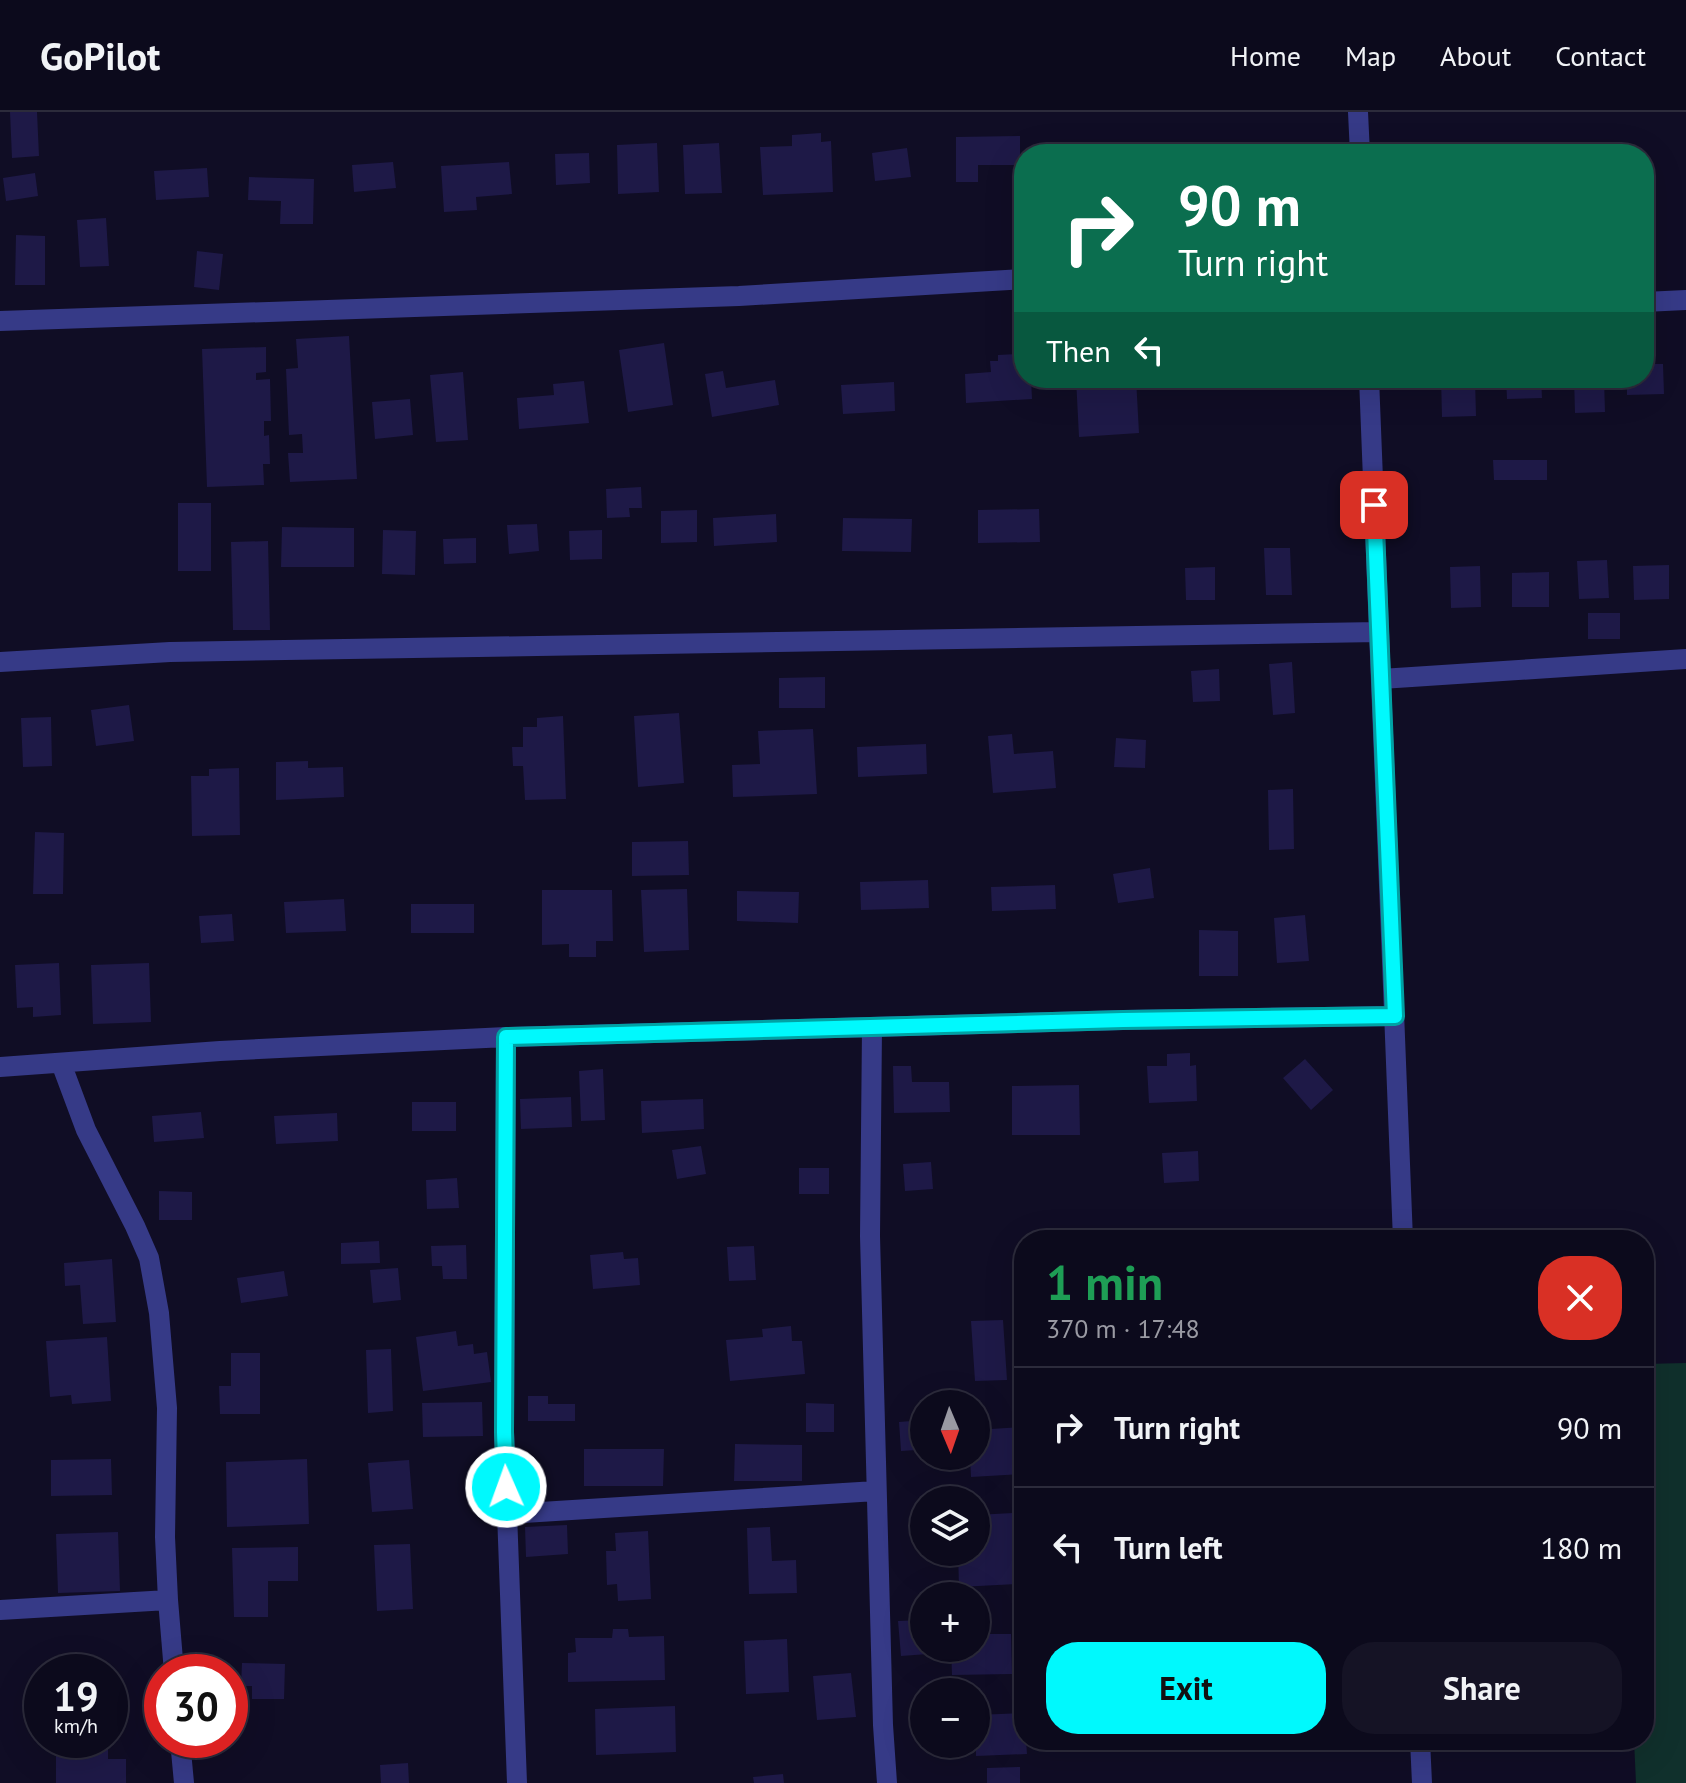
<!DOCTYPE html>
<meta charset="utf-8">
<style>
:root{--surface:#0c0a1c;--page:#151325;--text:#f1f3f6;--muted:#9a9aa3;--line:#2c2b3b;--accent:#00f9fd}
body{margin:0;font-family:"PT Sans",sans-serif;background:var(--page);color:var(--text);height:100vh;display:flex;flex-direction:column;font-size:30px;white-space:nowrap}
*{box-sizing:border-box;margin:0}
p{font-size:26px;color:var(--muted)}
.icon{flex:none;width:44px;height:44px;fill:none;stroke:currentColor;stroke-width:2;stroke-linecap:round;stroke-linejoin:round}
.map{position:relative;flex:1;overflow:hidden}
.drawer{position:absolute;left:1014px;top:1118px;width:640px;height:520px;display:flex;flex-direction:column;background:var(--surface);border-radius:32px;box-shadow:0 8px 32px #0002,0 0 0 2px var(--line)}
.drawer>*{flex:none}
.top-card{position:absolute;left:1014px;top:32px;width:640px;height:244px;border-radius:32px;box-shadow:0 8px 32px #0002,0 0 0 2px var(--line);background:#0b6e4f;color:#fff;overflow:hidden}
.needle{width:52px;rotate:178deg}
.tools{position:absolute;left:910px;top:1278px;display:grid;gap:16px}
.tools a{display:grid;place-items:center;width:80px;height:80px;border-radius:50%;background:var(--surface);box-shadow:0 8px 32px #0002,0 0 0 2px var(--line);font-size:40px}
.speed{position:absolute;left:24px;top:1542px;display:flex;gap:16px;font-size:40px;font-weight:700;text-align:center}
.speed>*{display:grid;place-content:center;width:104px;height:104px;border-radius:50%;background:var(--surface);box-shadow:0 8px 32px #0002,0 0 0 2px var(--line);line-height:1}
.speed small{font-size:20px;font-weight:400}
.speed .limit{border:12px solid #d22;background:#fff;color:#111}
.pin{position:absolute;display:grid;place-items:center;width:68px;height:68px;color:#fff;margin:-34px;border-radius:16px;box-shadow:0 4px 12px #0006}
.me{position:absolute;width:88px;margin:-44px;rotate:358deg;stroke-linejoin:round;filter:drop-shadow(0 0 6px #0008)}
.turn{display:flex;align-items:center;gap:28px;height:168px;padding:0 32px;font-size:36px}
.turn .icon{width:104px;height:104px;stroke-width:2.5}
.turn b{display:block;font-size:56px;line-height:68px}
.then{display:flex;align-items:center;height:76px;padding:0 32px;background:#0003;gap:16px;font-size:30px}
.round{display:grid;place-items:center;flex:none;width:84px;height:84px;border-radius:32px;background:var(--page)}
.summary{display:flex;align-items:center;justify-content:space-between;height:136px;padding:0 32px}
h1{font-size:48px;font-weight:700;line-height:60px;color:#1e9e55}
.action{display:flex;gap:16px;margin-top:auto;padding:16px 32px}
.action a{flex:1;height:92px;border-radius:32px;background:var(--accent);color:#111;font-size:32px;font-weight:700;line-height:92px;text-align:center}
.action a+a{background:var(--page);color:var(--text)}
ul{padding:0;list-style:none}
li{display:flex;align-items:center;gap:24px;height:120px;padding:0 32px;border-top:2px solid var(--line)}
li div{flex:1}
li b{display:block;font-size:30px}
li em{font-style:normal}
header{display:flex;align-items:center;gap:48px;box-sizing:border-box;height:112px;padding:0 40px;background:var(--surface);border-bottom:2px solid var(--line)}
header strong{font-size:38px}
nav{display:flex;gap:44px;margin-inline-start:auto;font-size:28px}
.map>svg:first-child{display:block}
.green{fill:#10302c}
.building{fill:#1e1947}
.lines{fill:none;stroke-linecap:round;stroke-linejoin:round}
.minor{stroke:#363a87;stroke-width:20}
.route-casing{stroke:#00a2a4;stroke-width:20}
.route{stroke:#00f9fd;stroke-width:14}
</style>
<header>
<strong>GoPilot</strong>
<nav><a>Home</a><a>Map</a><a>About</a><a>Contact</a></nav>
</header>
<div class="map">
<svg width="1686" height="1671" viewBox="0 0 1686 1671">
<rect width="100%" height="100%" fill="#100d25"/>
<path class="green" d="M 1686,1251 L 1686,1671 L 1636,1671 L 1634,1628 L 1644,1628 L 1644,1252 Z"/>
<path class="building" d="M 10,0 L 37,0 L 39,44 L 12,46 Z
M 821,21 L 821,30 L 831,29 L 833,80 L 763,83 L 760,35 L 792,34 L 792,23 Z
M 1020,24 L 1020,53 L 978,53 L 978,70 L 956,70 L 956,25 Z
M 657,31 L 659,80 L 618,82 L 617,33 Z
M 719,31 L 722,81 L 685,82 L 683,33 Z
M 907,36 L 911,65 L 875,69 L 872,41 Z
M 589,41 L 590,71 L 556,73 L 555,42 Z
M 393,50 L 396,76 L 354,80 L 352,53 Z
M 509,50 L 512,82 L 476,85 L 477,98 L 444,100 L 441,54 Z
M 207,56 L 209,85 L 156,88 L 154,59 Z
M 35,61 L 38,84 L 6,89 L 3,66 Z
M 249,65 L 314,67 L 313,112 L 280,112 L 281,89 L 248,88 Z
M 1652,98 L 1656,143 L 1644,145 L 1644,99 Z
M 106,106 L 109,154 L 80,155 L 77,108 Z
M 16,123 L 45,124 L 45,173 L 15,173 Z
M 197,139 L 223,142 L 219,178 L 194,175 Z
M 349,224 L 357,367 L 290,370 L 288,341 L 303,341 L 302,322 L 289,323 L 286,257 L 298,256 L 296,227 Z
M 664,231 L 673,293 L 628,300 L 619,238 Z
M 266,235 L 266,260 L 256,261 L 256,268 L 270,267 L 271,309 L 264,309 L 264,324 L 269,323 L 270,352 L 263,352 L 264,373 L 207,375 L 202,237 Z
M 1017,242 L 1018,250 L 1024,250 L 1024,266 L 1031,266 L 1032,287 L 966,291 L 965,262 L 991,260 L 990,249 L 998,249 L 998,243 Z
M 1652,244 L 1652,252 L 1663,252 L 1664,282 L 1627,283 L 1627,266 L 1644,266 L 1644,245 Z
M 723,259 L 726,276 L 775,268 L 779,293 L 712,305 L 705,262 Z
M 463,260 L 468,328 L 436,330 L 430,263 Z
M 1076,266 L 1136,266 L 1139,321 L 1079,325 Z
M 1441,266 L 1475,266 L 1476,304 L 1442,305 Z
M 1506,266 L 1541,266 L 1542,286 L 1507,287 Z
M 1574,266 L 1604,266 L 1605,300 L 1575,301 Z
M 584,269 L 589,311 L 519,317 L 517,286 L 554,283 L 553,272 Z
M 894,270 L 895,299 L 843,302 L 841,273 Z
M 410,287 L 413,323 L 375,327 L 372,290 Z
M 1493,348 L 1547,348 L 1547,368 L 1494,368 Z
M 641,375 L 642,396 L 629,396 L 630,405 L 607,406 L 606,377 Z
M 178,391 L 211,391 L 211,459 L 178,459 Z
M 1039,397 L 1040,430 L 978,431 L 978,398 Z
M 697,398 L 697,430 L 661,431 L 661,399 Z
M 776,402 L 777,430 L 714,434 L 713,406 Z
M 843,406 L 912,407 L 911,440 L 842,439 Z
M 537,412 L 539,439 L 509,442 L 507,413 Z
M 282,415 L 354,416 L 354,455 L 281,455 Z
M 383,418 L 416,419 L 415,463 L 382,462 Z
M 602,418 L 602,447 L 570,448 L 569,419 Z
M 476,426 L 476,451 L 444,452 L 443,427 Z
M 268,429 L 270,518 L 233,518 L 231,430 Z
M 1264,436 L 1290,436 L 1292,483 L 1266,483 Z
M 1607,448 L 1609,486 L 1579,487 L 1577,449 Z
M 1669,453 L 1669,487 L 1634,488 L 1633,454 Z
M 1480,454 L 1481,495 L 1451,496 L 1450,455 Z
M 1215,455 L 1215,488 L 1186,488 L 1185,456 Z
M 1549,460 L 1549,495 L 1512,495 L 1512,461 Z
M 1588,501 L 1620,501 L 1620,527 L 1588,527 Z
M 1292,550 L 1295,601 L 1273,603 L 1269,552 Z
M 1219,557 L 1220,589 L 1193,590 L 1191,559 Z
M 825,565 L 825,596 L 779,596 L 779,566 Z
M 129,593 L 134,629 L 96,634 L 91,598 Z
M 679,601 L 684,671 L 638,675 L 634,604 Z
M 563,604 L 566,687 L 525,688 L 523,654 L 513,654 L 512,635 L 523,635 L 523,615 L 537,615 L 537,606 Z
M 51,605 L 52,654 L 23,655 L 21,606 Z
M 813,617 L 817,682 L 733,685 L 732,653 L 760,652 L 758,619 Z
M 1012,622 L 1014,642 L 1053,639 L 1056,676 L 993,681 L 988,624 Z
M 1116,626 L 1146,628 L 1145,656 L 1114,655 Z
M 926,632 L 927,662 L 858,665 L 857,635 Z
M 308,649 L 308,656 L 343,655 L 344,685 L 276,688 L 276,650 Z
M 239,656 L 240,723 L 192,724 L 191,664 L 209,664 L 209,657 Z
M 1293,677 L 1294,737 L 1269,738 L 1268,678 Z
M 35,720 L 64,721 L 63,782 L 33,782 Z
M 688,729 L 689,763 L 632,764 L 632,730 Z
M 1150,756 L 1154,786 L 1118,791 L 1113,762 Z
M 928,768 L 929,796 L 861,798 L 860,770 Z
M 1055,773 L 1056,797 L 992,799 L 991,775 Z
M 687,777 L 689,838 L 644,840 L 641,778 Z
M 542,778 L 612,778 L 613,829 L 596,829 L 596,845 L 569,845 L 569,832 L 542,833 Z
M 737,779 L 799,780 L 798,811 L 737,809 Z
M 344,787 L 346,819 L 286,821 L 284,790 Z
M 411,792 L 474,792 L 474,821 L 411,821 Z
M 232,802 L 234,829 L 201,831 L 199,804 Z
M 1305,803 L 1309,849 L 1277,851 L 1274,806 Z
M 1199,818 L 1238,819 L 1238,864 L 1199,864 Z
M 59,851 L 61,903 L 33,905 L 33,895 L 17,896 L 15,853 Z
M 149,851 L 151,910 L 93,912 L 91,853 Z
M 1190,941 L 1190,954 L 1196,953 L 1197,989 L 1149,991 L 1147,954 L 1167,954 L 1167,942 Z
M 1305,947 L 1333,978 L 1311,998 L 1283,966 Z
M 893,954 L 911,954 L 912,970 L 949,970 L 950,1000 L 894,1001 Z
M 603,957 L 605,1008 L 581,1009 L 579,959 Z
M 1079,973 L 1080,1023 L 1012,1023 L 1012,974 Z
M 571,985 L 572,1015 L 521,1017 L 520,987 Z
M 703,987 L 704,1017 L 642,1021 L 641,989 Z
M 412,990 L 456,990 L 456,1019 L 412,1019 Z
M 201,1000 L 204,1026 L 154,1030 L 152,1004 Z
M 337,1001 L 338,1029 L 276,1032 L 274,1004 Z
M 701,1034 L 706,1062 L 677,1067 L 672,1038 Z
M 1198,1039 L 1199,1069 L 1164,1071 L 1162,1041 Z
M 931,1050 L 933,1077 L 905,1079 L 903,1052 Z
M 799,1056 L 829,1056 L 829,1082 L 799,1082 Z
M 457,1066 L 459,1096 L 427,1097 L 426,1068 Z
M 159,1079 L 192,1080 L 192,1108 L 159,1108 Z
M 379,1129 L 380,1151 L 341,1152 L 341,1131 Z
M 466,1133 L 467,1167 L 443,1167 L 442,1154 L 432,1154 L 431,1134 Z
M 754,1134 L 756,1168 L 729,1169 L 727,1135 Z
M 623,1140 L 624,1147 L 638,1146 L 640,1173 L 593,1177 L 590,1143 Z
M 112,1147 L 116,1210 L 83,1212 L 80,1173 L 65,1174 L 64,1151 Z
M 398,1156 L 401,1188 L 373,1191 L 370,1158 Z
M 284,1159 L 288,1184 L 241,1191 L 237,1166 Z
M 1003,1208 L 1007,1268 L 975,1269 L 971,1209 Z
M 791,1214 L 792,1229 L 802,1229 L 805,1262 L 730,1269 L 726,1228 L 763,1225 L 762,1217 Z
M 456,1219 L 458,1234 L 473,1232 L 474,1242 L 487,1240 L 491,1270 L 423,1279 L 416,1225 Z
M 107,1225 L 111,1289 L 72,1292 L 71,1283 L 50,1285 L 46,1229 Z
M 391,1237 L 393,1299 L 368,1301 L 366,1238 Z
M 231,1241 L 260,1241 L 260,1302 L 220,1302 L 219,1274 L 231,1274 Z
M 528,1284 L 548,1284 L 548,1292 L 575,1292 L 575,1309 L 528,1309 Z
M 482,1290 L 483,1324 L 423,1325 L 422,1291 Z
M 806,1291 L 834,1292 L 834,1320 L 806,1320 Z
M 924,1308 L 924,1344 L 917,1344 L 916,1338 L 901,1339 L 899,1310 Z
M 1020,1315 L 1023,1362 L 971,1365 L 970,1344 L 976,1344 L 976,1318 Z
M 735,1332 L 802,1333 L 802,1369 L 734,1369 Z
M 584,1337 L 664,1337 L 663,1374 L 584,1374 Z
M 111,1347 L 112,1383 L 51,1384 L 51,1348 Z
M 307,1347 L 309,1412 L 227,1415 L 226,1350 Z
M 409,1348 L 413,1397 L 372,1400 L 368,1351 Z
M 1013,1401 L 1017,1472 L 959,1475 L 958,1440 L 976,1440 L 976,1403 Z
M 567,1413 L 568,1442 L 526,1445 L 525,1415 Z
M 770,1415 L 772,1449 L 796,1448 L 797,1481 L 749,1482 L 747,1416 Z
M 648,1419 L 651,1487 L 618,1489 L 617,1472 L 607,1473 L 606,1439 L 616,1439 L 615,1421 Z
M 118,1420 L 120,1479 L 58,1481 L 56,1422 Z
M 410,1432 L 413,1497 L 377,1499 L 374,1433 Z
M 298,1435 L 298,1469 L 268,1469 L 268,1505 L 234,1505 L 232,1436 Z
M 924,1508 L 924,1536 L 942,1536 L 942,1541 L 901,1544 L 898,1509 Z
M 986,1511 L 986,1522 L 1011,1522 L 1012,1562 L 952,1563 L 951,1536 L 976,1536 L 976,1512 Z
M 613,1517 L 628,1517 L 629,1525 L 664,1524 L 665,1568 L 568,1570 L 568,1541 L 576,1540 L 575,1526 L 612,1526 Z
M 787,1527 L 789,1580 L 746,1582 L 744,1529 Z
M 1017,1547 L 1024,1547 L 1024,1585 L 1016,1585 Z
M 242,1551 L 285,1552 L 284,1587 L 252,1587 L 252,1574 L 241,1574 Z
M 851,1561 L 856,1605 L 817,1608 L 813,1564 Z
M 675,1594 L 676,1640 L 596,1643 L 595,1597 Z
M 1024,1601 L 1024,1628 L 1026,1628 L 1027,1642 L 976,1644 L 976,1603 Z
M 56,1628 L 108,1628 L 108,1647 L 126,1647 L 126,1671 L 56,1671 Z
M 408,1651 L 409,1671 L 381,1671 L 380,1653 Z
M 1020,1655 L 1020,1671 L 987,1671 L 987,1656 Z
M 783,1662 L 784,1671 L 754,1671 L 753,1665 Z"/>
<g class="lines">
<path class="minor" d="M 1358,0 L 1360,42
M 1644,190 L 1686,188
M 0,209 L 739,184 L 1024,167
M 1369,266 L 1403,1128
M 0,550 L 170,540 L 1379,520
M 1381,567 L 1686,547
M 872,916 L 870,1124 L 883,1613 L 887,1671
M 506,925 L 504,1320 L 517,1671
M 61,951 L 86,1018 L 135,1114 L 149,1146 L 159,1201 L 167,1296 L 165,1425 L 168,1488
M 0,955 L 220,939 L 506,925 L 1123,908 L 1395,904
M 507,1402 L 876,1379
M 0,1498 L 168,1488 L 174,1560
M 180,1628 L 184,1671
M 1420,1628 L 1422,1671"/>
</g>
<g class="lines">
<g class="route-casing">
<path id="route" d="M 506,1375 L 504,1320 L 506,925 L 1123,908 L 1395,904 L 1374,393"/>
</g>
<use href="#route" class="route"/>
</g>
</svg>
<div class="tools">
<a><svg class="needle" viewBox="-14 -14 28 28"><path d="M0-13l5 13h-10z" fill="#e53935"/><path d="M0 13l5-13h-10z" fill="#9a9aa3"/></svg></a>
<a><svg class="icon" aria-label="layers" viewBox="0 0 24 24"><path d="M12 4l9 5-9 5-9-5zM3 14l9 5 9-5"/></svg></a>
<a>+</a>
<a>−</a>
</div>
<div class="speed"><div>19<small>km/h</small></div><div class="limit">30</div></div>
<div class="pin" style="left:1374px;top:393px;background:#d93025"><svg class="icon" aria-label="arrive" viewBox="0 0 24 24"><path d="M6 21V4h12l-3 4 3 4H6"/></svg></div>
<svg class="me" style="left:506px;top:1375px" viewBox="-20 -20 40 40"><circle r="17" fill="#00f9fd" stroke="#fff" stroke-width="3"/><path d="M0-11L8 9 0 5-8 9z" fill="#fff"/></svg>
<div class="top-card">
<div class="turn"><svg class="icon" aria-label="right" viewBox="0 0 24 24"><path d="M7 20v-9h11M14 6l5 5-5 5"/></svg><div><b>90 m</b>Turn right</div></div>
<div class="then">Then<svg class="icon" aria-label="left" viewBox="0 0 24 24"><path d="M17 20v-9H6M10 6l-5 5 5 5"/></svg></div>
</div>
<section class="drawer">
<div class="summary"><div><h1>1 min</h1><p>370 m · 17:48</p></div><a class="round" style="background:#d93025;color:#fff"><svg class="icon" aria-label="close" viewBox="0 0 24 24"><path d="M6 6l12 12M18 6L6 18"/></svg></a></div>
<ul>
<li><svg class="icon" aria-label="right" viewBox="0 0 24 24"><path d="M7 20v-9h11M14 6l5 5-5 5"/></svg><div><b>Turn right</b></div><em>90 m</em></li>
<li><svg class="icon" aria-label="left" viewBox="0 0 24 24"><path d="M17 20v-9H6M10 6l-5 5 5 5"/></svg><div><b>Turn left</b></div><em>180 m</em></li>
</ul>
<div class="action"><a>Exit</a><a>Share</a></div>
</section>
</div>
